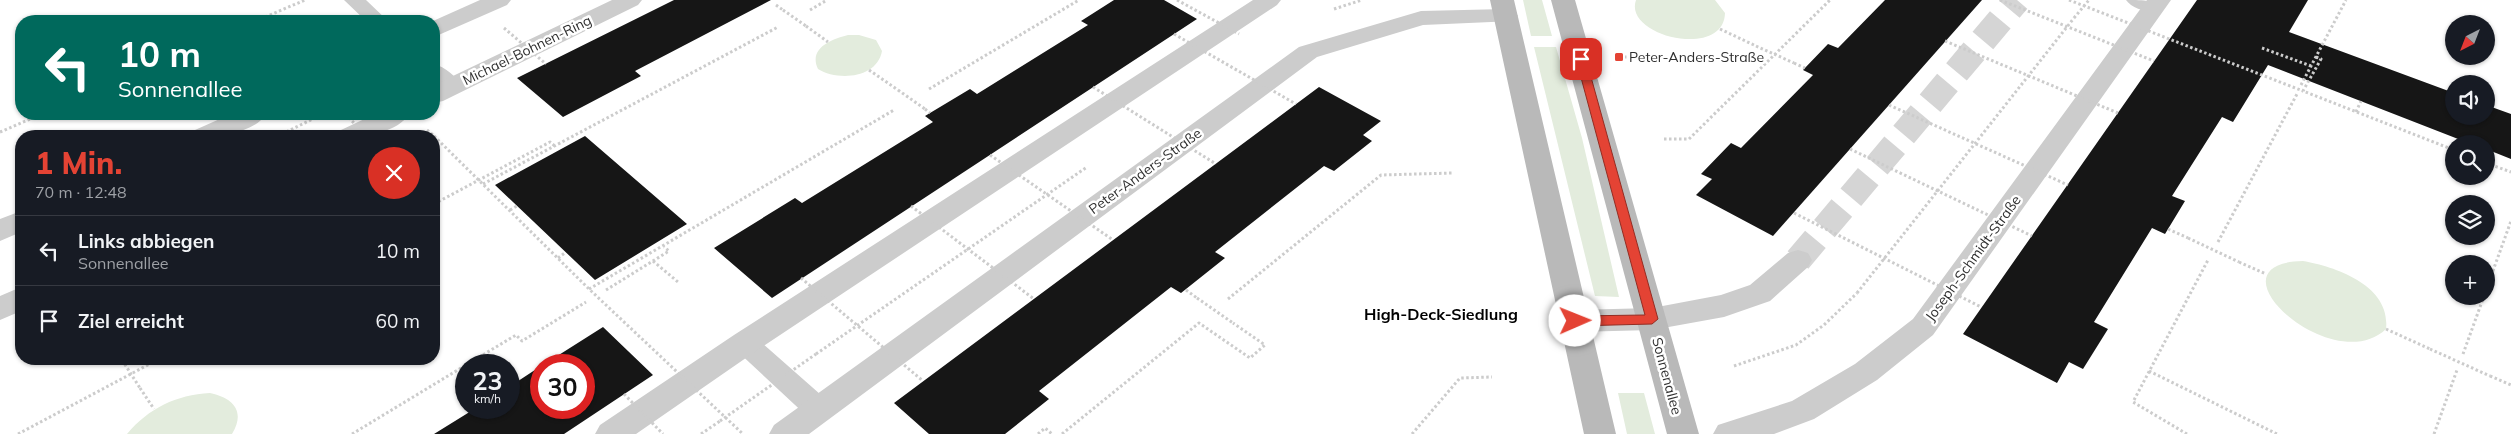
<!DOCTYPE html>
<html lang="de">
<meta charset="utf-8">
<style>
:root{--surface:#171b24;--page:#20242c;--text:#f1f3f6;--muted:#9ea1a6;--line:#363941;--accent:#e44334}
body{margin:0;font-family:Mulish,sans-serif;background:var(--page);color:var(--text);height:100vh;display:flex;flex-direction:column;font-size:19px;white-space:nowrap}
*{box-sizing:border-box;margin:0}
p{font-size:16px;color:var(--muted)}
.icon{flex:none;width:28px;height:28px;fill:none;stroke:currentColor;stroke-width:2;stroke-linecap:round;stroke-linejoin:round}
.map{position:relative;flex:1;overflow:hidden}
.details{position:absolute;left:15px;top:130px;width:425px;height:235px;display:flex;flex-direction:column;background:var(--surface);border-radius:20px;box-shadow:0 1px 4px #0004}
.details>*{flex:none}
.banner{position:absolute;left:15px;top:15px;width:425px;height:105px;border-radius:20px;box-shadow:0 1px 4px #0004;background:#00695c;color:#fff;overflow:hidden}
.needle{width:32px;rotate:222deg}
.controls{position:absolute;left:2445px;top:15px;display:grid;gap:10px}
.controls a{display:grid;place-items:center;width:50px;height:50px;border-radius:50%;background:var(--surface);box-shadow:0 1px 4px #0004;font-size:25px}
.speed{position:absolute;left:455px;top:354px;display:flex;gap:10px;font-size:25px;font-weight:700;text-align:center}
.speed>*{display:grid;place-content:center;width:65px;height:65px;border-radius:50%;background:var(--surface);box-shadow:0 1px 4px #0004;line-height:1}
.speed small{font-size:12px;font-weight:400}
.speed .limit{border:8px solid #d22;background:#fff;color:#111}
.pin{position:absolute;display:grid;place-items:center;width:42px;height:42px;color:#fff;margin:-21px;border-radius:10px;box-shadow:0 2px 8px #0006}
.me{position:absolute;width:55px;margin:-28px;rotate:89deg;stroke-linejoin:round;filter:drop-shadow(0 0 4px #0008)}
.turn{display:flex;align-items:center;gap:18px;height:105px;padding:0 20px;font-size:22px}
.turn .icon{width:65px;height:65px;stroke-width:2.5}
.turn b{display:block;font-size:35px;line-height:42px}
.round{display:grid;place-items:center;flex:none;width:52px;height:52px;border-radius:26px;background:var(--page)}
.overview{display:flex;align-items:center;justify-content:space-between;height:85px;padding:0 20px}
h1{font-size:30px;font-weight:800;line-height:38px;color:var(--accent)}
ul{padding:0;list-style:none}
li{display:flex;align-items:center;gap:15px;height:70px;padding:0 20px;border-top:1px solid var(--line)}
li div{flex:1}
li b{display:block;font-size:19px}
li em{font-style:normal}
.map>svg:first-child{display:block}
.green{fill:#e3ecdd}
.building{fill:#161616}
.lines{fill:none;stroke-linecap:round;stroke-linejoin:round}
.minor-tunnel{stroke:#d5d5d5;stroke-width:27;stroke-dasharray:27 14;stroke-linecap:butt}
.path{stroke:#ccc;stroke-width:3;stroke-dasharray:2.5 2.5;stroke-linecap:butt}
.service{fill:#ccc;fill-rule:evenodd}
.minor{fill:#ccc;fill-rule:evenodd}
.secondary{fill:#b9b9b9;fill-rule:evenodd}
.path-bridge{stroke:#ccc;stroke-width:3;stroke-dasharray:2.5 2.5;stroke-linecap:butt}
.route{fill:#e44334;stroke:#942c22}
.poi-dot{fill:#e44334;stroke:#fff;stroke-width:2}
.labels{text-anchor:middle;stroke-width:5;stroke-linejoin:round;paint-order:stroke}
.street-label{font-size:14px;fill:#2f2f2f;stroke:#fff}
.poi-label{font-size:14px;fill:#2f2f2f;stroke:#fff;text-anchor:start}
.quarter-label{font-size:16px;font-weight:bold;fill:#000;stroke:#fff}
</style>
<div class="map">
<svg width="2511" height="434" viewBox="0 0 2511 434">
<rect width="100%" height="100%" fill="#fff"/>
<path class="green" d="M 1523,0 L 1542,0 L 1552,36 L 1531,36 Z
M 1636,0 L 1715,0 L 1725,13 C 1724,60 1623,36 1636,0 Z
M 848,35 L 859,35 L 876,40 L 882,51 C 877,79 837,81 818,69 C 808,48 832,39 848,35 Z
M 1534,47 L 1556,47 L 1582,138 L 1619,297 L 1595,296 Z
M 2303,261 C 2337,267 2391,286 2386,329 C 2333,380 2202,263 2303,261 Z
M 210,393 C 233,398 246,411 232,434 L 127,434 C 149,408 176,395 210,393 Z
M 1618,393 L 1644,393 L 1655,434 L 1627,434 Z"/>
<path class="building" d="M 674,0 L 771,0 L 635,71 L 641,76 L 563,117 L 517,78 Z
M 1114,0 L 1164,0 L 1197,19 L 772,298 L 714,248 L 795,198 L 802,203 L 933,122 L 925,116 L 970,89 L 977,94 L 1088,25 L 1081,21 Z
M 1885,0 L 1982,0 L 1773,236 L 1696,195 L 1712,179 L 1701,174 L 1731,143 L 1741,148 L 1813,75 L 1803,70 L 1828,44 L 1838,48 Z
M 2197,0 L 2308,0 L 2289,32 L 2454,93 L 2454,116 L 2486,116 L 2486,105 L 2511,114 L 2511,159 L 2486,149 L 2486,144 L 2471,144 L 2268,65 L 2233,122 L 2222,117 L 2172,196 L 2185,201 L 2165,234 L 2152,228 L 2094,322 L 2108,329 L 2083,369 L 2069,362 L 2057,383 L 1963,334 Z
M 1319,87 L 1381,121 L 1363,135 L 1372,141 L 1334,171 L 1324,166 L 1215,252 L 1225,258 L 1181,293 L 1171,287 L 1039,391 L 1049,399 L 1005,434 L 929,434 L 894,403 Z
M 585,136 L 687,224 L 595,280 L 495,185 Z
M 603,327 L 653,375 L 564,434 L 434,434 L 476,408 L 509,408 L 509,387 L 541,366 L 541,408 L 584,408 L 584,365 L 543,365 Z"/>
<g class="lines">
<path class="minor-tunnel" d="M 1798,260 L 2017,0"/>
<path class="path" d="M 776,5 L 783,10
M 1334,9 L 1362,0
M 810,10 L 827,0
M 2074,18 L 2089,0
M 256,21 L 305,0
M 806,26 L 828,42
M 1720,29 L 1756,46
M 2262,48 L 2311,66
M 1619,57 L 1635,57
M 2316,57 L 2321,59 L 2303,91 L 2454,150
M 1794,63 L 1805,68
M 869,70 L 898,90
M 2301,85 L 2346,0
M 929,89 L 1079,0
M 925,109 L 930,113
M 2356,112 L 2361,101
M 427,130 L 434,136
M 0,132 L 42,114
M 282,134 L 321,115
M 1664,139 L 1689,139 L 1830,0
M 2486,163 L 2511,172
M 483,184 L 778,27
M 434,204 L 550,142 L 556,147
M 510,210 L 517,206
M 2168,229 L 2188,238
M 2218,242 L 2297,94
M 558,258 L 566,252
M 653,261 L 678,282
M 2239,262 L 2266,274
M 589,289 L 894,110
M 606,290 L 669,251 L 664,247
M 1186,290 L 1197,298
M 2486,290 L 2511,221
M 1228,299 L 1381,175 L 1453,173
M 2386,329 L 2430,349
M 816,354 L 1087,167
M 2463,354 L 2484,296
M 466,365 L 516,335 L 522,341 L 586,302
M 1734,366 L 1796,345 L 1824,325 L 1857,293
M 2149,371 L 2277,434
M 2490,376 L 2511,385
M 140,388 L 154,409
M 18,434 L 159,359
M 352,434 L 466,365
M 701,434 L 720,421
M 1038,434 L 1045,428 L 1052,434
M 1062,434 L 1199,323 L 1250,358 L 1265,345 L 1233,323
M 1412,434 L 1460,378 L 1492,377
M 2187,434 L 2133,402 L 2208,260
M 2434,434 L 2457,370"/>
<path class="service" d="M 344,0 L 366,0 L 388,21 L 366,21 Z
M 2126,0 C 2138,0 2157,0 2164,7 L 2161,11 C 2151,14 2132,9 2126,0 Z
M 434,64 C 445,67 456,76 462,86 L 459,91 C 447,94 442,90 434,82 Z
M 745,333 L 754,336 L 829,402 L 833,410 L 829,418 L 819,421 L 809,418 L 736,350 L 732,343 L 736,336 Z"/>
<path class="minor" d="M 480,0 L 511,0 L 507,5 L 434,37 L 433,21 Z
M 612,0 L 642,0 L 638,5 L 443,101 L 434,103 L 434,85 Z
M 1253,0 L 1281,0 L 1277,5 L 756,351 L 636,434 L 595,434 L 600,425 L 734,335 Z
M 2147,0 L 2171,0 L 1933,335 L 1877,380 L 1814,419 L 1774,434 L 1713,434 L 1718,425 L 1792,401 L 1855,364 L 1913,319 Z
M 1506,9 L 1514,11 L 1518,16 L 1514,21 L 1423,25 L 1317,57 L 809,434 L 769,434 L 774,425 L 1299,47 L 1421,11 Z
M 231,114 L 266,114 C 253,135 213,137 191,136 L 195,130 Z
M 375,114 L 409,114 C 396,135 359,137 337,136 L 341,130 Z
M 21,211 L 21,232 L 0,241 L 0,219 Z
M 1798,250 L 1808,253 L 1812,260 L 1808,267 L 1770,301 L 1724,317 L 1652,330 L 1575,332 L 1565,329 L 1560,321 L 1565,313 L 1575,310 L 1652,308 L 1721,295 L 1750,285 L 1788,253 Z
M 21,287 L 21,311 L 0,320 L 0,296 Z"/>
<path class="secondary" d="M 1490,0 L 1514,0 L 1616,434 L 1584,434 Z
M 1551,0 L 1575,0 L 1699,434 L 1667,434 Z"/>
<path class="path-bridge" d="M 1177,0 L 1239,34
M 2000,0 L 2154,61
M 2069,0 L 2303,91
M 783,10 L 806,26
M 504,28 L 546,64
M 1174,34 L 1296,104
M 1945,41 L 2118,113
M 1756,46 L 1794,63
M 1093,87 L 1216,164
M 898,90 L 925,109
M 1889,105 L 2068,185
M 345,114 L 367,136
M 434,136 L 589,289 L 743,434
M 1850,149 L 2032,236
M 990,155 L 1113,240
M 911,206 L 1034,299
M 1794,213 L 1981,307
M 2188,238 L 2239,262
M 801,278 L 923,381
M 1857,293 L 2074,18
M 1197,298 L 1233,323
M 2430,349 L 2490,376
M 122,360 L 140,388
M 624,394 L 663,434
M 720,421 L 816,354"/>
</g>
<path class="route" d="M 1581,56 L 1586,59 L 1658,319 L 1652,324 L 1575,326 L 1569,321 L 1575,316 L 1645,315 L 1576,59 Z"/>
<rect class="poi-dot" x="1614" y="52" width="10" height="10" rx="2.5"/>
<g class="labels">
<g class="street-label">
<text transform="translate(527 50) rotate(-26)" y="5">Michael-Bohnen-Ring</text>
<text transform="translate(1145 171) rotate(-36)" y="5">Peter-Anders-Straße</text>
<text transform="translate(1973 258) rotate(-54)" y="5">Joseph-Schmidt-Straße</text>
<text transform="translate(1667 376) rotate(75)" y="5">Sonnenallee</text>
</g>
<g class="poi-label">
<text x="1629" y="62">Peter-Anders-Straße</text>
</g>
<g class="quarter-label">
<text x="1441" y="320">High-Deck-Siedlung</text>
</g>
</g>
</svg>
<div class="controls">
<a><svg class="needle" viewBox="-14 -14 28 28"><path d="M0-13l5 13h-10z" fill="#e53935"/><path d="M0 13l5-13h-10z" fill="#9ea1a6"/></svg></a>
<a><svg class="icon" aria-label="sound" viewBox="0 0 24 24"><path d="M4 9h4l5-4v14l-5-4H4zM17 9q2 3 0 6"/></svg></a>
<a><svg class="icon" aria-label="search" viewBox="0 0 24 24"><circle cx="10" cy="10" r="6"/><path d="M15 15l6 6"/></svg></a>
<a><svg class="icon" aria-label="layers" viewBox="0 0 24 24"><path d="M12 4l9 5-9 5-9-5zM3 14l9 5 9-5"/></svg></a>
<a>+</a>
</div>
<div class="speed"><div>23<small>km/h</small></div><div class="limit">30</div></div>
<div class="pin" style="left:1581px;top:59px;background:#d93025"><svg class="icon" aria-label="arrive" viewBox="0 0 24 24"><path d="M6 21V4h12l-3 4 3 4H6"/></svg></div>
<svg class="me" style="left:1575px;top:321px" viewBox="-20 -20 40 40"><circle r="19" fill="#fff"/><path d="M0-13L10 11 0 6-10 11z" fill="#e44334"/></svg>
<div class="banner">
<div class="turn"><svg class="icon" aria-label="left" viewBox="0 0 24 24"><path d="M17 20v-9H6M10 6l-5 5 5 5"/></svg><div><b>10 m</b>Sonnenallee</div></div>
</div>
<section class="details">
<div class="overview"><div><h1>1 Min.</h1><p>70 m · 12:48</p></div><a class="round" style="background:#d93025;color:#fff"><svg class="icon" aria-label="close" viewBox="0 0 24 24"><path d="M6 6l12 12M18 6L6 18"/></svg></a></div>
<ul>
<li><svg class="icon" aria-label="left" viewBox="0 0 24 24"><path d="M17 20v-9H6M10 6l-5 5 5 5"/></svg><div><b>Links abbiegen</b><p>Sonnenallee</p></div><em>10 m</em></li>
<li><svg class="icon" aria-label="arrive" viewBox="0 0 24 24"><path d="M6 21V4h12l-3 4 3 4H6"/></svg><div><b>Ziel erreicht</b></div><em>60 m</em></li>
</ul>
</section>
</div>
